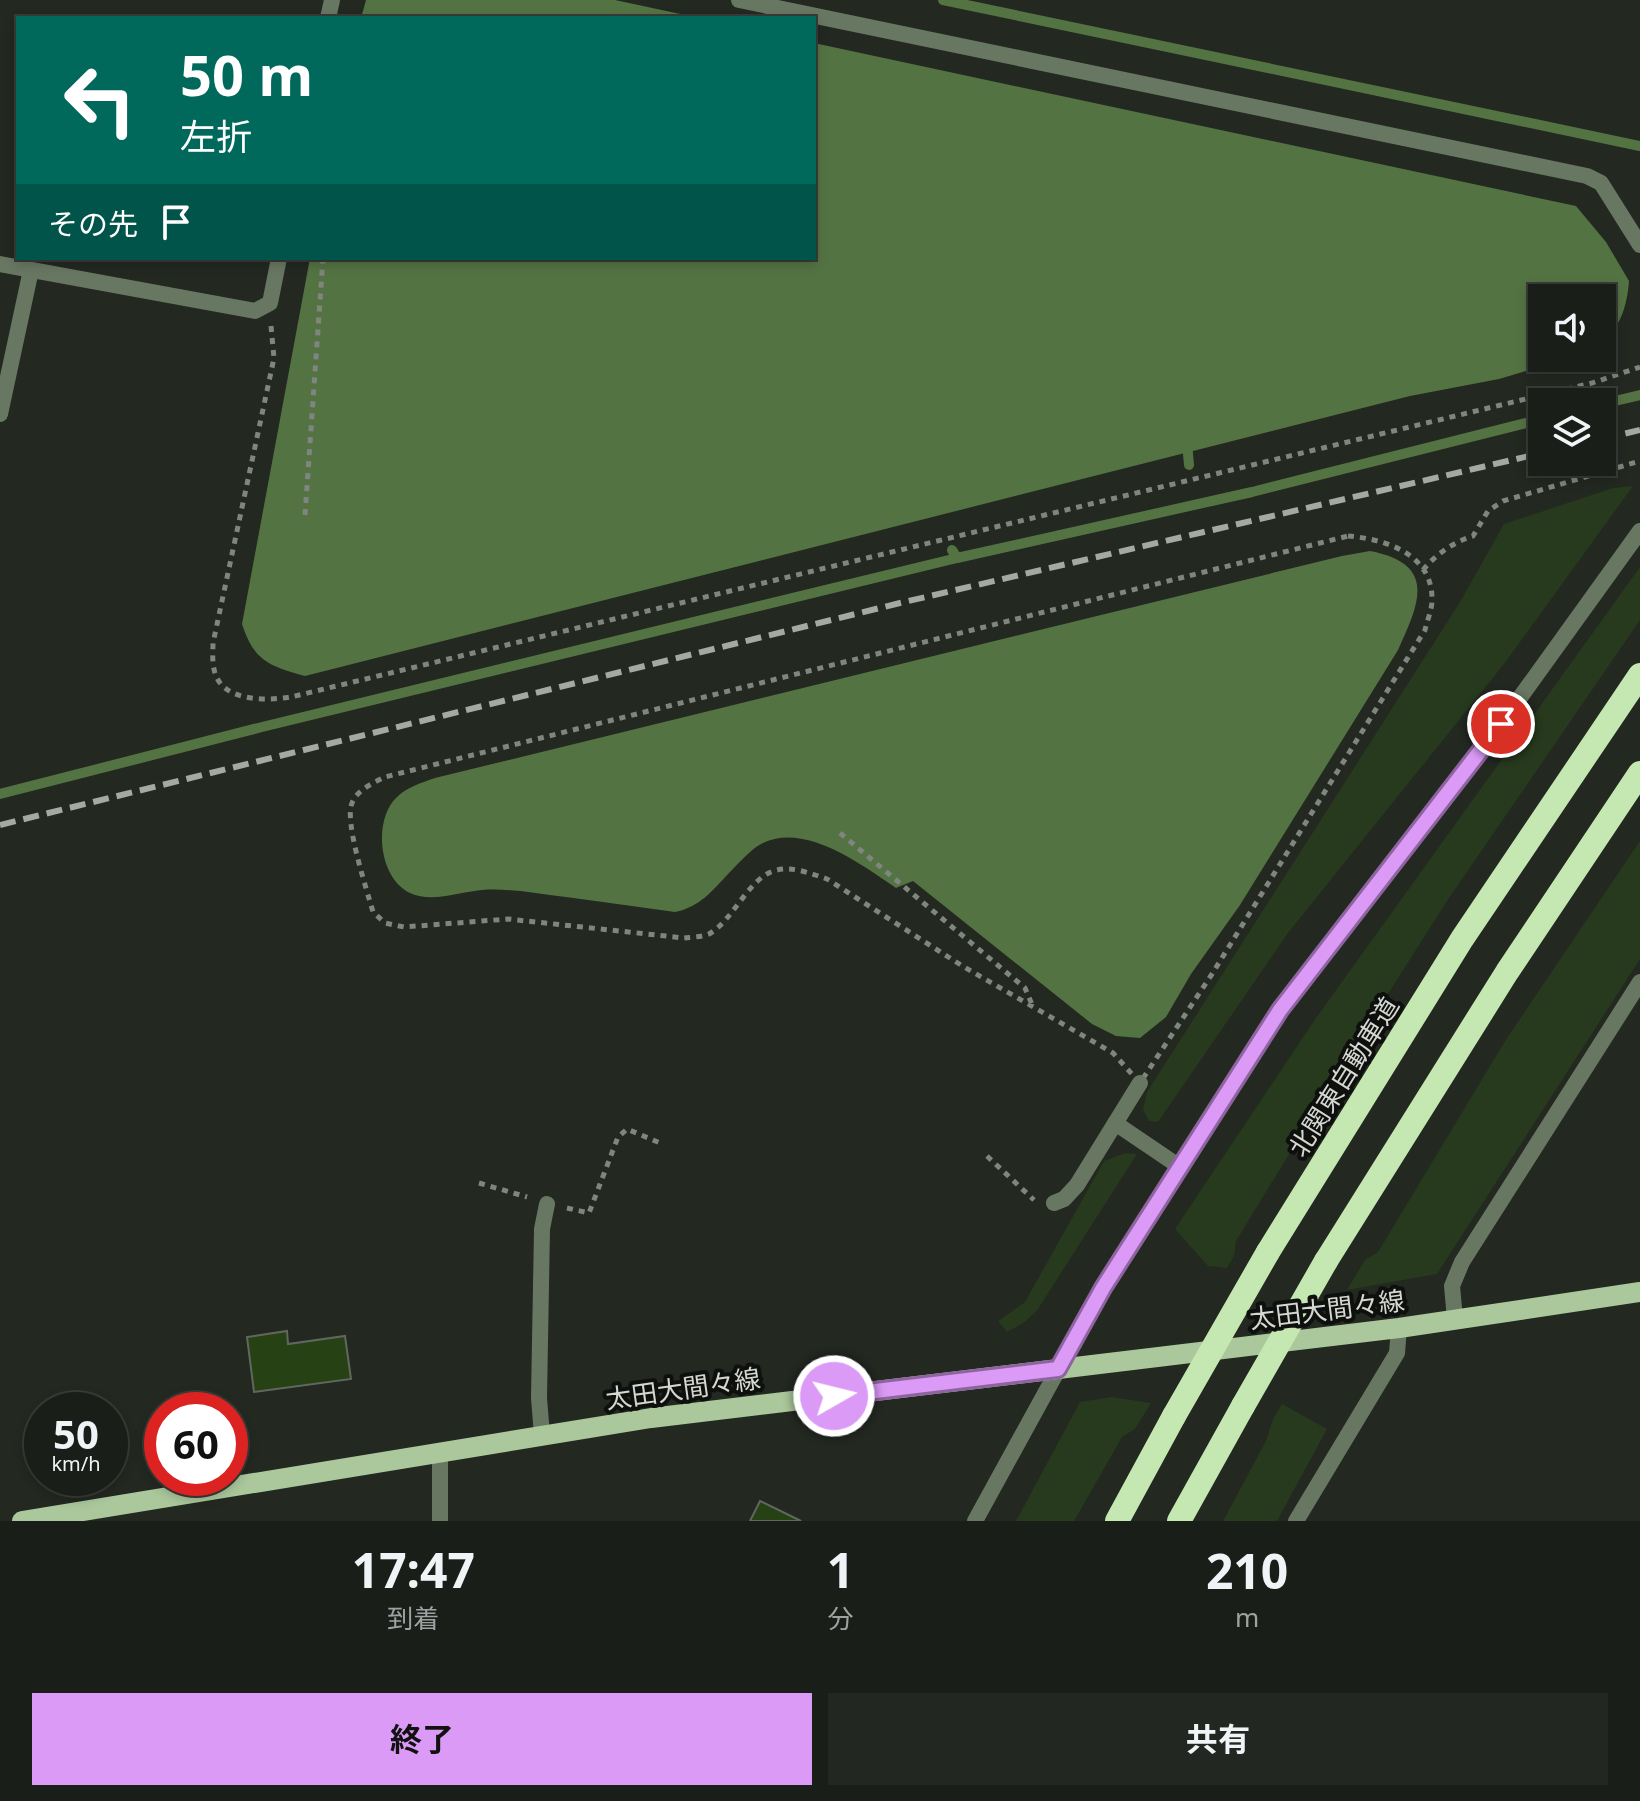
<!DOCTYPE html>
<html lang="ja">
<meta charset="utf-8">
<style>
:root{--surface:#1a1e19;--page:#232722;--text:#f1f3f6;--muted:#9fa2a2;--line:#383c38;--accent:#da9af6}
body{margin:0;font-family:"Noto Sans","Noto Sans JP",sans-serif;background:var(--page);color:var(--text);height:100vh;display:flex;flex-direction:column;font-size:30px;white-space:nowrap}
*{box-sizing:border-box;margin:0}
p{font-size:26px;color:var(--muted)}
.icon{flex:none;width:44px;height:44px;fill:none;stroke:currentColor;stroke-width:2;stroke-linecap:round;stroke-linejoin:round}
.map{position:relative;height:1521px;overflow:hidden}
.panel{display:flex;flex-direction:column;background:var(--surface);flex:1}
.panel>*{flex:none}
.banner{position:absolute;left:16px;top:16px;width:800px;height:244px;border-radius:0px;box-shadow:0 4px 12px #0003,0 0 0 2px var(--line);background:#00695c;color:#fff;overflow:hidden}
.tools{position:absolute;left:1528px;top:284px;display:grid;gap:16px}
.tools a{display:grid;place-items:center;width:88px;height:88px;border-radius:0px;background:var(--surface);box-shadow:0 4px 12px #0003,0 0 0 2px var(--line);font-size:40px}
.speed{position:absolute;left:24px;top:1392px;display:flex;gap:16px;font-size:40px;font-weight:700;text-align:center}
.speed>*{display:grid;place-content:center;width:104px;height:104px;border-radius:50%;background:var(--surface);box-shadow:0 4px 12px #0003,0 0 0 2px var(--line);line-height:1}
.speed small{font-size:20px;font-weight:400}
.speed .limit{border:12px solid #d22;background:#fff;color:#111}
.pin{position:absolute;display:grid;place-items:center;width:68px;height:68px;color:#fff;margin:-34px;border:4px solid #fff;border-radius:50%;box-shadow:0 2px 8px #0007}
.me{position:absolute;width:88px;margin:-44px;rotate:82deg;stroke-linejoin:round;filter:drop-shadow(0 0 6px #0008)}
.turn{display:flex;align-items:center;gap:28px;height:168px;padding:0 32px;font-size:36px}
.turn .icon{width:104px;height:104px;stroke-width:2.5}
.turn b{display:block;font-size:56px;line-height:68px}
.then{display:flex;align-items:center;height:76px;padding:0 32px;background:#0003;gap:16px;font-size:30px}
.eta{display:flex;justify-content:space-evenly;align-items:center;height:136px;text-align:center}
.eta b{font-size:48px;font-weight:700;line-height:56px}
.action{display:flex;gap:16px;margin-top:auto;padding:16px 32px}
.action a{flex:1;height:92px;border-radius:0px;background:var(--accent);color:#111;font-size:32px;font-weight:700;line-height:92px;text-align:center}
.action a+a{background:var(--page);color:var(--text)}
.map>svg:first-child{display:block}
.green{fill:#273a1d}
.water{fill:#547343}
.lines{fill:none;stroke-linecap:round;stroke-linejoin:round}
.stream{stroke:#547343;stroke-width:10}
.building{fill:#264214;stroke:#61675e;stroke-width:2}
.path{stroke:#81857f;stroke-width:5;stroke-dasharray:6 6;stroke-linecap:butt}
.service{stroke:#687762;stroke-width:16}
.minor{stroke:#687762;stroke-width:16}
.tertiary{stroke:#687762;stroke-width:16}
.primary{stroke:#abc89c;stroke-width:20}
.motorway{stroke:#c5e8b3;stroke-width:24}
.rail{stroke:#a5a8a3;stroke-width:6;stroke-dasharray:16 8;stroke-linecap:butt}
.motorway-bridge{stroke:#c5e8b3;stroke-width:24}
.route-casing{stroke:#8e64a0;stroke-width:20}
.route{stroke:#da9af6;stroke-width:14}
.labels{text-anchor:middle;stroke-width:8;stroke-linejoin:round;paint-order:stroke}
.street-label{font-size:26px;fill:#d4d7d2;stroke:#0e100d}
</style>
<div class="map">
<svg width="1640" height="1521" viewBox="0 0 1640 1521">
<rect width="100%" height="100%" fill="#232821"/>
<path class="green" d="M 1633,486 L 1504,664 L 1288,933 L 1158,1122 L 1149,1121 L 1143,1109 L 1147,1092 L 1460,602 L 1504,524 L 1613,488 Z
M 1640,567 L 1640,620 L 1447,901 L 1365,1030 L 1236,1241 L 1234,1256 L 1227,1268 L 1208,1266 L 1175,1229 L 1316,1018 Z
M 1640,841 L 1640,959 L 1437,1274 L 1347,1290 L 1365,1260 L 1378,1252 L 1507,1038 Z
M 1125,1153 L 1137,1154 L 1038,1309 L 1025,1322 L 1007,1332 L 998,1321 L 1025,1302 L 1104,1161 Z
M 1111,1397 L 1151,1403 L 1135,1429 L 1122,1437 L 1074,1521 L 1016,1521 L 1080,1402 Z
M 1282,1404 L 1327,1429 L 1277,1521 L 1223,1521 L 1266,1441 L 1273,1419 Z"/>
<path class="water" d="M 366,0 L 615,0 L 699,18 L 361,18 Z
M 814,43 L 1576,206 L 1606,242 L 1629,281 C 1627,306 1621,326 1602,343 L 1602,298 L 1542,298 L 1542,358 L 1569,358 L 1499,379 L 1410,396 L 305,676 C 269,666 254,661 242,624 L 310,258 L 814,258 Z
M 1370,551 C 1438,564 1419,604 1398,650 L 1240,905 L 1191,974 L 1166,1017 L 1140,1038 L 1116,1036 L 1092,1024 L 913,881 L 896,888 C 862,865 804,821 761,844 C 750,850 738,864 729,873 C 712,891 700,907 675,912 C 639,907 603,902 566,897 C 539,894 510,888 482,890 C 459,892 432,903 410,893 C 378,878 373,819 397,797 C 407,787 421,783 435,778 L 1342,556 Z"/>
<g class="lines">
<path class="stream" d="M 943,0 L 1640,146
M 1602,404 L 1640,395
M 1187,443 L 1189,465
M 957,558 L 1252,492 L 1542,419
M 0,794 L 262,727 L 957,558 L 952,550"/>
</g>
<path class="building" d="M 287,1331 L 288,1344 L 345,1336 L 351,1379 L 254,1392 L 247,1337 Z
M 760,1501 L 801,1521 L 750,1521 Z"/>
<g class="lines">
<path class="path" d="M 271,326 L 274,358 L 213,643 C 213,651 212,661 214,669 C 220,702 265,701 291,697 L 1592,383 L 1640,367
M 305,515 L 323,258
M 1348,536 C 1385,539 1433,554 1432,600 C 1432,610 1427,621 1425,630 L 1212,974 L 1140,1083 L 1113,1053 L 964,967 L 827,879 C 812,874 793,866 777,870 C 749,876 734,920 709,934 C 702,937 692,937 684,938 L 508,919 L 404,927 L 385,923 L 373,912 C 367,890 344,822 352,803 C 357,790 373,783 385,777 Z
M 1423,570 C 1436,554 1454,542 1473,536 L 1488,511 L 1503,501 L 1640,461
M 840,833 L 1025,988 L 1033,1007
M 987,1156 L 1034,1200
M 479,1183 L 527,1197
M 567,1208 L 589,1213 L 618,1137 L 627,1129 L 660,1143"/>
<path class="service" d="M 739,0 L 1587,176 L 1601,183 L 1640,245
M 328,18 L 332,0
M 0,264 L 255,311 L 270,303 L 279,258
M 0,414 L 31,270
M 1115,1123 L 1180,1167
M 1054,1203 L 1064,1199 L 1077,1185 L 1140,1083
M 1455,1319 L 1452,1286 L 1462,1262 L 1640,982
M 542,1435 L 539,1398 L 542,1229 L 547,1204"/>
<path class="minor" d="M 440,1521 L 440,1453
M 1296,1521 L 1397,1353 L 1399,1328"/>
<path class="tertiary" d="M 975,1521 L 1103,1288 L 1280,1010 L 1501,724 L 1640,531"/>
<path class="primary" d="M 22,1521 L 651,1418 L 1399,1328 L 1640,1292"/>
<path class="motorway" d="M 1268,1252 L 1462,939 L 1640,675
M 1326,1261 L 1507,972 L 1640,773
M 1117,1521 L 1174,1416
M 1179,1521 L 1243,1406"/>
<path class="rail" d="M 1602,439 L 1640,430
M 0,825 L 900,603 L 1542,453"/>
<path class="motorway-bridge" d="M 1243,1406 L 1326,1261
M 1174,1416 L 1268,1252"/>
</g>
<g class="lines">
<g class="route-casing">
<path id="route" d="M 834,1396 L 1058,1369 L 1103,1288 L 1280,1010 L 1501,724"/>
</g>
<use href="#route" class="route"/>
</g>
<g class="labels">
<g class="street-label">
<text transform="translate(1344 1077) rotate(-58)" y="9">北関東自動車道</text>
<text transform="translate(1327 1310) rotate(-7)" y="9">太田大間々線</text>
<text transform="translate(683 1389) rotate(-8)" y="9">太田大間々線</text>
</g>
</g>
</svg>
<div class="tools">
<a><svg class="icon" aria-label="sound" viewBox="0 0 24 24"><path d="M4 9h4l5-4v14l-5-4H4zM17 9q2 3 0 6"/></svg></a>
<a><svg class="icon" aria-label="layers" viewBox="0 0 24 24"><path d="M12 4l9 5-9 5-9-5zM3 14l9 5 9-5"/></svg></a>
</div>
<div class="speed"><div>50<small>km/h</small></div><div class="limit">60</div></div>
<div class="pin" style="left:1501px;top:724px;background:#d93025"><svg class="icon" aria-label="arrive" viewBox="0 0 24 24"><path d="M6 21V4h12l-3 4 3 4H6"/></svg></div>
<svg class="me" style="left:834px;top:1396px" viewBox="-20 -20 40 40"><circle r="17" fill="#da9af6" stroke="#fff" stroke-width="3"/><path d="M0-11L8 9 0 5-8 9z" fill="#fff"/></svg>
<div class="banner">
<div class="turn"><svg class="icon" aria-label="left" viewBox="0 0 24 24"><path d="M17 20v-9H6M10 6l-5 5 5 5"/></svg><div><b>50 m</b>左折</div></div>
<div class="then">その先<svg class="icon" aria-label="arrive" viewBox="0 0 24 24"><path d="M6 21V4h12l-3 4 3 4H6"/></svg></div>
</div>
</div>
<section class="panel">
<div class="eta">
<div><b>17:47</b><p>到着</p></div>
<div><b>1</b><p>分</p></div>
<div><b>210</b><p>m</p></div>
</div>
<div class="action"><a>終了</a><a>共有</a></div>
</section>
